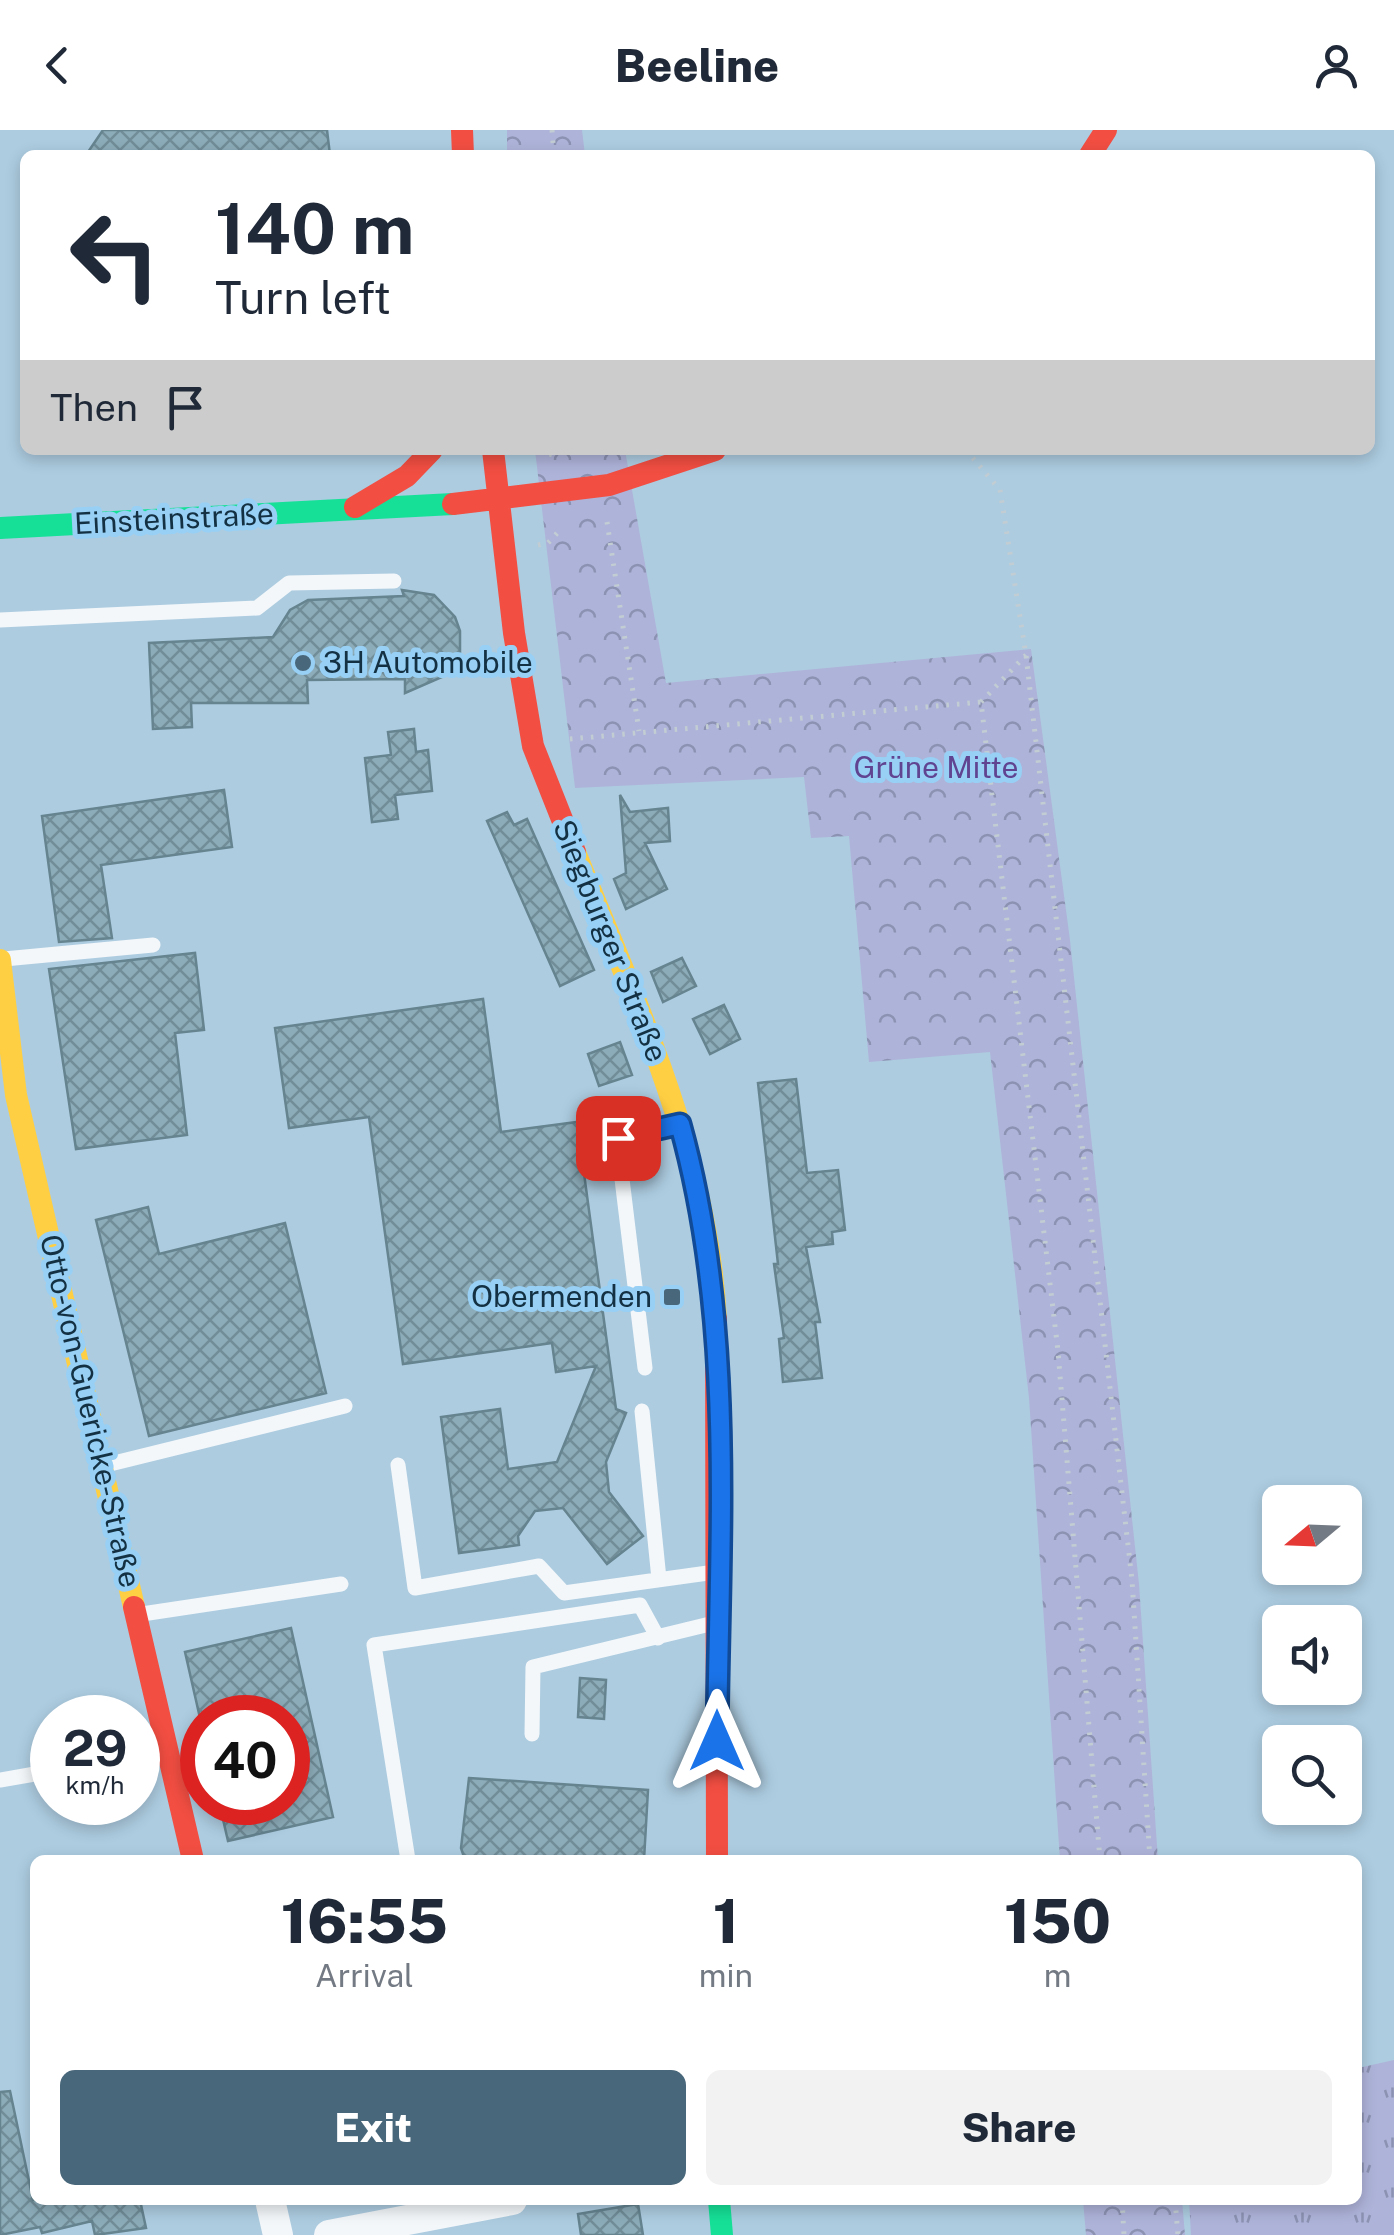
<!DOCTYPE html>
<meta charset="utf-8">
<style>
:root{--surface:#fff;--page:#f2f2f3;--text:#1f2937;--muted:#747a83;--accent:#49677a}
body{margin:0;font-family:"Public Sans",sans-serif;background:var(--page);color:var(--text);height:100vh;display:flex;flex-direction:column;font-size:38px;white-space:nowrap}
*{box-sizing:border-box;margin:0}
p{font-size:32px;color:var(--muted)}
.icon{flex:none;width:55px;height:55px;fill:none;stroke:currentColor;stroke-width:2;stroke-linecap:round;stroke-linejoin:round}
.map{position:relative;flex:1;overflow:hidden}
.drawer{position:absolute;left:30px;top:1725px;width:1332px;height:350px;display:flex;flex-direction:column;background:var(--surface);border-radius:15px;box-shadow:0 5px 15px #0003}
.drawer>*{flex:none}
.banner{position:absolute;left:20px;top:20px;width:1355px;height:305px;border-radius:15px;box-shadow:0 5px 15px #0003;background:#fff;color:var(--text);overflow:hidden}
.needle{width:65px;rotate:251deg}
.fabs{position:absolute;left:1262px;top:1355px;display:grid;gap:20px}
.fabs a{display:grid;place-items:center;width:100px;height:100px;border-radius:15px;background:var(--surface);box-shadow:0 5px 15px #0003;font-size:50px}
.speed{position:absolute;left:30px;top:1565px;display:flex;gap:20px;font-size:50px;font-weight:700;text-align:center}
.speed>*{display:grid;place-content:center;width:130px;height:130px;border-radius:50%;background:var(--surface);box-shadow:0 5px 15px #0003;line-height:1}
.speed small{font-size:25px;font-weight:400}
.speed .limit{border:15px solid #d22;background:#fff;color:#111}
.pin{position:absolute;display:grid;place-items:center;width:85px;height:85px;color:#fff;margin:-42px;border-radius:20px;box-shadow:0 5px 15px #0006}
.me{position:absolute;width:110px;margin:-55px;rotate:0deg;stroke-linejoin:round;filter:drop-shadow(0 0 8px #0008)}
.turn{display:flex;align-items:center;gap:35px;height:210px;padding:0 30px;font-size:45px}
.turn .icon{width:130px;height:130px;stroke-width:2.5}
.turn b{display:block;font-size:70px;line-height:85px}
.then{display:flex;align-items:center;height:95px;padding:0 30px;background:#0003;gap:20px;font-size:38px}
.eta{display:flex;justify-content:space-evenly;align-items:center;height:170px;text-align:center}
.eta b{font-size:60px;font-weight:800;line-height:70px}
.button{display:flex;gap:20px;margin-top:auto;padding:20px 30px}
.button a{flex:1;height:115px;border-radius:15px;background:var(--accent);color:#fff;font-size:40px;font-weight:800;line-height:115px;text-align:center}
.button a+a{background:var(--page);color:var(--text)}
header{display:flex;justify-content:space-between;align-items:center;height:130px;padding:0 30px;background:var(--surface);font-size:45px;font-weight:800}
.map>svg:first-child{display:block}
.grass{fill:url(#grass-tufts)}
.park{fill:url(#park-crowns)}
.building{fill:url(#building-cross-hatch);stroke:#658490;stroke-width:2.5}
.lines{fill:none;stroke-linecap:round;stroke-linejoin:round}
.path{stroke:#c2cdd3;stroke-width:5;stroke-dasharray:2.5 8;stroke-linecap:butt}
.lane{stroke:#f3f7fa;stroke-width:15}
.street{stroke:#f3f7fa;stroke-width:30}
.fast{stroke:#16e098;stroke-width:22}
.slow{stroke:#ffcf43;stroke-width:22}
.jam{stroke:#f24e42;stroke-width:22}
.route-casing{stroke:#114b97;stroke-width:25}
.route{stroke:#1a73e8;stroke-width:18}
.poi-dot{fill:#49677a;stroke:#98d0f5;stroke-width:4}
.labels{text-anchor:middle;stroke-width:10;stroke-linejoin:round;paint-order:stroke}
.street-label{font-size:30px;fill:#133143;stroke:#98d0f5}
.poi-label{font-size:30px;fill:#133143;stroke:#98d0f5;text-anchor:start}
.park-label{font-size:30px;fill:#604491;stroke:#98d0f5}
</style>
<header><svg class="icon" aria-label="back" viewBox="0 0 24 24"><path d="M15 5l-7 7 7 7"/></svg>Beeline<svg class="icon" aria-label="person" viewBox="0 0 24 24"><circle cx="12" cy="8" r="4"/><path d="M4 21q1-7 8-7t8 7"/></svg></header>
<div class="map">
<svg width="1394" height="2105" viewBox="0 0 1394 2105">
<defs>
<pattern id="grass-tufts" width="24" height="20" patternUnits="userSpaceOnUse" patternTransform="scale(2.5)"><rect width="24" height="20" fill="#aeb3d9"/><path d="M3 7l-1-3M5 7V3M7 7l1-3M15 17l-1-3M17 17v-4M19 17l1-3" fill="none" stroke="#8c92b2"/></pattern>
<pattern id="park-crowns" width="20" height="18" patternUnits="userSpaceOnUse" patternTransform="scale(2.5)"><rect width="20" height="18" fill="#aeb3d9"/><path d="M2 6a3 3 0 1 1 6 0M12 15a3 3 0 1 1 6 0" fill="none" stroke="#8c92b2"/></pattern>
<pattern id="building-cross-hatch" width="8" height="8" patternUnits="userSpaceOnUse" patternTransform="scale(2.5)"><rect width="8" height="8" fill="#8cacb9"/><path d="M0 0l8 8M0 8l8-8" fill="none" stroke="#718d98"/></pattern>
</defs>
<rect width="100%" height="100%" fill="#adcce0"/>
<path class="grass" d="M 1394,1930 L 1394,2105 L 1191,2105 L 1189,2070 L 1358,2070 L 1358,1938 Z"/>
<path class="park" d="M 507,0 L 582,0 L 585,25 L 507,25 Z
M 535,320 L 625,320 L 666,553 L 1031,519 L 1070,810 L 1139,1454 L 1158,1730 L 1060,1730 L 1029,1268 L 990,922 L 869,932 L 849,706 L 811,708 L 804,647 L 575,658 Z
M 1083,2070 L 1182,2070 L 1185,2105 L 1086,2105 Z"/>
<path class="building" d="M 103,0 L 327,0 L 330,25 L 86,25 Z
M 402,460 L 434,465 L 455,487 L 460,501 L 460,527 L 442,547 L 405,563 L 405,549 L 307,550 L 308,573 L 191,573 L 192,597 L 153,599 L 149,513 L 273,507 L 290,480 L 308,470 L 404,466 Z
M 414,599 L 416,622 L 428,620 L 432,661 L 395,665 L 398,689 L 372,692 L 365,628 L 391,625 L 388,602 Z
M 224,660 L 232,717 L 101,735 L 112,808 L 59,812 L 42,686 Z
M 620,665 L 630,682 L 668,678 L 670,711 L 645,713 L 667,759 L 626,779 L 614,749 L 626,743 Z
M 507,682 L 514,695 L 527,689 L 594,840 L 560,856 L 487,691 Z
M 195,823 L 204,900 L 175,903 L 187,1005 L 76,1019 L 49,839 Z
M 682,828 L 696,856 L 663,872 L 651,842 Z
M 483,869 L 501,1002 L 577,992 L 616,1279 L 626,1283 L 606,1332 L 609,1362 L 643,1406 L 607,1434 L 563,1378 L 535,1381 L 518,1406 L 519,1415 L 459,1423 L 441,1287 L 500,1279 L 508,1339 L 557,1332 L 596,1236 L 556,1242 L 552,1213 L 403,1234 L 369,987 L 289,998 L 275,898 Z
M 724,875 L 740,909 L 710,924 L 693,889 Z
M 620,912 L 632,945 L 599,956 L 588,924 Z
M 796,949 L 807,1043 L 838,1040 L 845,1100 L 832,1102 L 833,1114 L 806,1117 L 820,1192 L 815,1192 L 822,1248 L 783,1252 L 779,1209 L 784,1208 L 774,1134 L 778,1134 L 758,953 Z
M 148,1077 L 159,1124 L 285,1093 L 326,1263 L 149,1306 L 96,1090 Z
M 291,1498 L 333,1687 L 228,1711 L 219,1672 L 288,1672 L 288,1588 L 200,1588 L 185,1522 Z
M 580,1548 L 606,1550 L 604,1589 L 578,1587 Z
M 469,1648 L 648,1660 L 644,1730 L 465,1730 L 461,1718 Z
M 10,1961 L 33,2070 L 140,2070 L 146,2098 L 95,2105 L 92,2091 L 42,2103 L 40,2097 L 0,2105 L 0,1962 Z
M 638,2074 L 643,2105 L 581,2105 L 578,2084 Z"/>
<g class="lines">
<path class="path" d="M 552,0 L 554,25
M 540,320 L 552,325
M 966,320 L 1000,360 L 1026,525 L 1132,1450 L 1150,1730
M 607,392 L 639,601
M 538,415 L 548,413 L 560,400
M 981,572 L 1026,525
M 570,609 L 981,572 L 1058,1221 L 1100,1730
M 1122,2070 L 1124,2105
M 1175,2070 L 1178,2105"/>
<path class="lane" d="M 0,490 L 257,478 L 289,453 L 394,451
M 4,829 L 153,815
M 645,1238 L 617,1008 L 676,994
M 642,1281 L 659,1449
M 106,1335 L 345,1276
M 398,1335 L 415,1458 L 539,1436 L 564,1463 L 715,1442
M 142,1484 L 341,1454
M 532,1604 L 533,1537 L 714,1493
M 138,1624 L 163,1618
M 0,1650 L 52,1641
M 408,1730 L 374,1515 L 640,1475 L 658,1508"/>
<path class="street" d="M 270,2070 L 278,2105
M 329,2105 L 512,2070"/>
<path class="fast" d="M 0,398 L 453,374
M 719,2070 L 722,2105"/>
<path class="slow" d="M 575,722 C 636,873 707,1024 716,1189
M 0,830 L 16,965 L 134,1477"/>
<path class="jam" d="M 462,0 L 463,25
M 1090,25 L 1106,0
M 493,320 L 514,503 L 533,616 L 575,722
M 453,374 L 609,355 L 715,320
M 355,377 L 407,346 L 432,320
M 716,1189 L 717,1730
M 134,1477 L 193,1730"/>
</g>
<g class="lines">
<g class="route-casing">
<path id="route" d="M 618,1008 L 680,994 C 736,1194 719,1405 717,1611"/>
</g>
<use href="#route" class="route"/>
</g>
<g class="poi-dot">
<circle cx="303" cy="533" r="10"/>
<rect x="662" y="1157" width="20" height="20" rx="5"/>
</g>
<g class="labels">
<g class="street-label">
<text transform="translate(174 389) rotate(-3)" y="10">Einsteinstraße</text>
<text transform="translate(610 811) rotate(68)" y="10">Siegburger Straße</text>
<text transform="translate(90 1281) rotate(77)" y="10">Otto-von-Guericke-Straße</text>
</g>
<g class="poi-label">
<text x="323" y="543">3H Automobile</text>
<text x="652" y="1177" text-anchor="end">Obermenden</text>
</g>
<g class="park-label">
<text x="936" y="648">Grüne Mitte</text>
</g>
</g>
</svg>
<div class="fabs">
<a><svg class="needle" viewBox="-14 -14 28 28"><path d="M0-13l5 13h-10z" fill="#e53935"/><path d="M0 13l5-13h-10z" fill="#747a83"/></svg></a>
<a><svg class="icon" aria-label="sound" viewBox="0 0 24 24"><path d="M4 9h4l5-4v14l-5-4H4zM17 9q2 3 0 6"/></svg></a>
<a><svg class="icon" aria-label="search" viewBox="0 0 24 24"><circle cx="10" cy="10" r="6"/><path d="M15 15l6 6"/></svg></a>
</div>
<div class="speed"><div>29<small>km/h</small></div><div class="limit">40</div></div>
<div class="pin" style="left:618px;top:1008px;background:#d93025"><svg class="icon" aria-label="arrive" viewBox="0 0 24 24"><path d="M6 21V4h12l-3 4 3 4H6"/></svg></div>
<svg class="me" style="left:717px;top:1611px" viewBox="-20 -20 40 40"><path d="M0-17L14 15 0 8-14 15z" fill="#1a73e8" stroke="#fff" stroke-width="4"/></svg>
<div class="banner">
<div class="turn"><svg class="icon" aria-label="left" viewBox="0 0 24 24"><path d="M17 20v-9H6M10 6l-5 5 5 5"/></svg><div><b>140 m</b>Turn left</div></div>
<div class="then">Then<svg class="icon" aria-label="arrive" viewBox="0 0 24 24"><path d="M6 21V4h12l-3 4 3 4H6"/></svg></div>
</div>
<section class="drawer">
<div class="eta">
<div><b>16:55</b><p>Arrival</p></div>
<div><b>1</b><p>min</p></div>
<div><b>150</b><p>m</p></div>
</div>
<div class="button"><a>Exit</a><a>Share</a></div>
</section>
</div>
